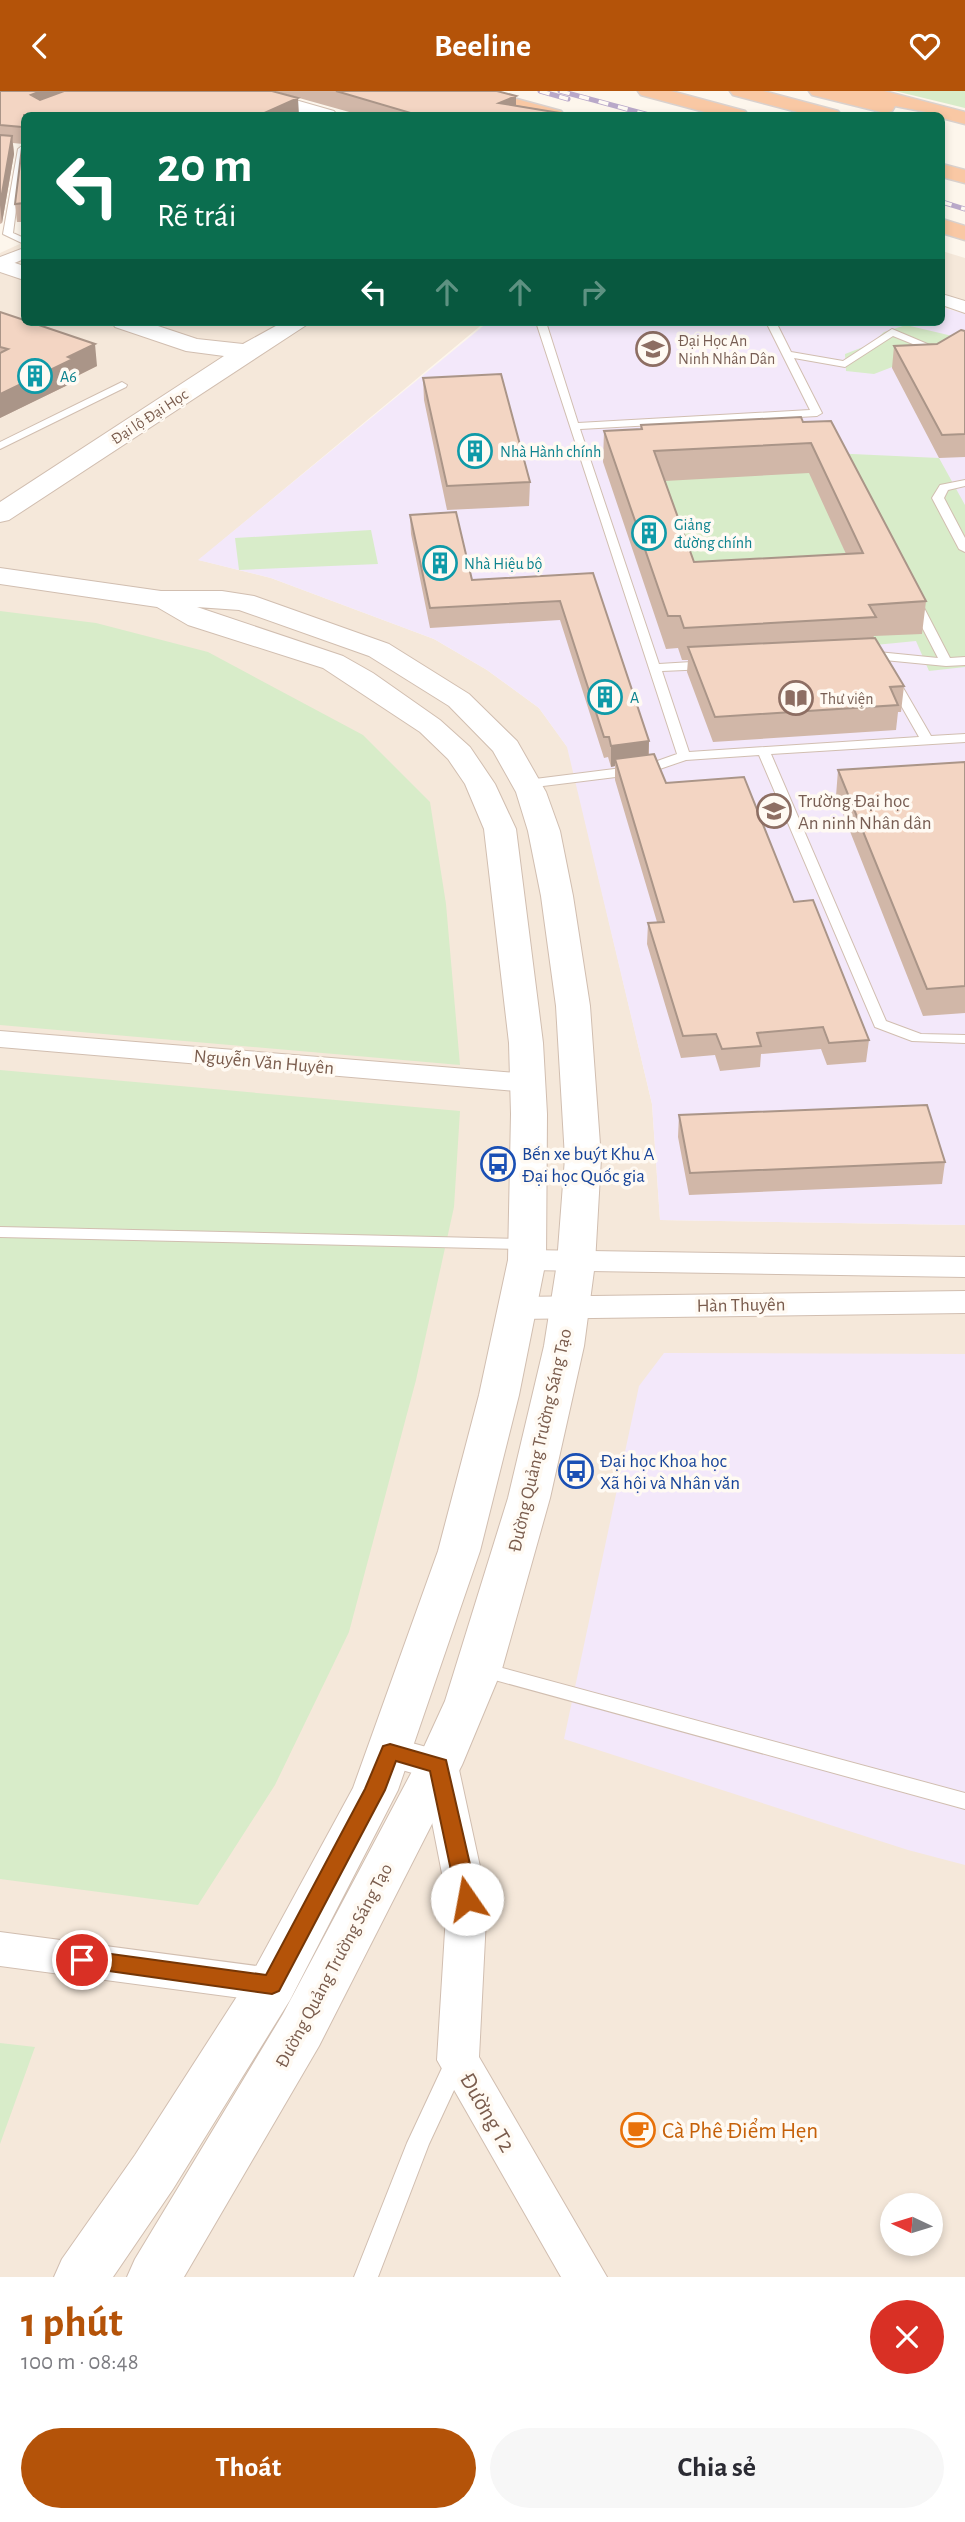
<!DOCTYPE html>
<html lang="vi">
<meta charset="utf-8">
<style>
:root{--surface:#fff;--page:#f7f7f7;--text:#2b2b33;--muted:#7c7c81;--accent:#b45309}
body{margin:0;font-family:"Alegreya Sans",sans-serif;background:var(--page);color:var(--text);height:100vh;display:flex;flex-direction:column;font-size:26px;white-space:nowrap}
*{box-sizing:border-box;margin:0}
p{font-size:23px;color:var(--muted)}
.icon{flex:none;width:38px;height:38px;fill:none;stroke:currentColor;stroke-width:2;stroke-linecap:round;stroke-linejoin:round}
.map{position:relative;height:2186px;overflow:hidden}
.drawer{display:flex;flex-direction:column;background:var(--surface);flex:1}
.drawer>*{flex:none}
.guide{position:absolute;left:21px;top:21px;width:924px;height:214px;border-radius:10px;box-shadow:0 4px 10px #0003;background:#0b6e4f;color:#fff;overflow:hidden}
.needle{width:46px;rotate:274deg}
.tools{position:absolute;left:880px;top:2102px;display:grid;gap:14px}
.tools a{display:grid;place-items:center;width:63px;height:63px;border-radius:50%;background:var(--surface);box-shadow:0 4px 10px #0003;font-size:35px}
.pin{position:absolute;display:grid;place-items:center;width:60px;height:60px;color:#fff;margin:-30px;border:4px solid #fff;border-radius:50%;box-shadow:0 2px 7px #0007}
.me{position:absolute;width:77px;margin:-38px;rotate:348deg;stroke-linejoin:round;filter:drop-shadow(0 0 5px #0008)}
.turn{display:flex;align-items:center;gap:24px;height:147px;padding:0 21px;font-size:32px}
.turn .icon{width:91px;height:91px;stroke-width:2.5}
.turn b{display:block;font-size:49px;line-height:60px}
.lanes{display:flex;align-items:center;height:66px;padding:0 21px;background:#0003;justify-content:center;gap:35px;direction:ltr}
.lanes .off{opacity:.35}
.round{display:grid;place-items:center;flex:none;width:74px;height:74px;border-radius:37px;background:var(--page)}
.overview{display:flex;align-items:center;justify-content:space-between;height:119px;padding:0 21px}
h1{font-size:42px;font-weight:700;line-height:52px;color:var(--accent)}
.button{display:flex;gap:14px;margin-top:auto;padding:14px 21px}
.button a{flex:1;height:80px;border-radius:42px;background:var(--accent);color:#fff;font-size:28px;font-weight:700;line-height:80px;text-align:center}
.button a+a{background:var(--page);color:var(--text)}
header{display:flex;justify-content:space-between;align-items:center;height:91px;padding:0 21px;background:var(--accent);color:#fff;font-size:32px;font-weight:700}
.map>svg:first-child{display:block}
.residential{fill:#f5e8da;fill-rule:evenodd}
.education{fill:#f3e8fa}
.green{fill:#d8ecc9}
.lines{fill:none;stroke-linecap:round;stroke-linejoin:round}
.service-casing{stroke:#d1beb0;stroke-width:2}
.minor-casing{stroke:#d1beb0;stroke-width:2}
.tertiary-casing{stroke:#d1beb0;stroke-width:2}
.trunk-casing{stroke:#dad1cd;stroke-width:3}
.service{fill:#fff;fill-rule:evenodd}
.minor{fill:#fff;fill-rule:evenodd}
.tertiary{fill:#fff;fill-rule:evenodd}
.trunk{fill:#f9c8a4;fill-rule:evenodd}
.rail-casing{stroke:#b9a8c9;stroke-width:5}
.rail{stroke:#fffaf3;stroke-width:3.5;stroke-dasharray:10;stroke-linecap:butt}
.wall{fill:#d1b7a8;fill-rule:evenodd}
.shaded-wall{fill:#aa9588}
.building{fill:#f3d5c3;stroke:#aa9588;stroke-width:2;fill-rule:evenodd}
.route{fill:#b45309;stroke:#753606;stroke-width:2}
.labels{text-anchor:middle;stroke-width:7;stroke-linejoin:round;paint-order:stroke}
.far-education-label{font-size:16px;fill:#785e54;stroke:#fffaf3;text-anchor:start}
.far-culture-label{font-size:16px;fill:#0d838f;stroke:#fffaf3;text-anchor:start}
.far-street-label{font-size:16px;fill:#7a5c4d;stroke:#fffaf3}
.education-label{font-size:19px;fill:#785e54;stroke:#fffaf3;text-anchor:start}
.street-label{font-size:19px;fill:#7a5c4d;stroke:#fffaf3}
.transit-label{font-size:19px;fill:#164399;stroke:#fffaf3;text-anchor:start}
.near-street-label{font-size:23px;fill:#7a5c4d;stroke:#fffaf3}
.near-food-label{font-size:23px;fill:#c56008;stroke:#fffaf3;text-anchor:start}
</style>
<header><svg class="icon" aria-label="back" viewBox="0 0 24 24"><path d="M15 5l-7 7 7 7"/></svg>Beeline<svg class="icon" aria-label="heart" viewBox="0 0 24 24"><path d="M12 20l-8-8c-3-5 5-10 8-4 3-6 11-1 8 4z"/></svg></header>
<div class="map">
<svg width="965" height="2186" viewBox="0 0 965 2186">
<rect width="100%" height="100%" fill="#fdf6ec"/>
<path class="residential" d="M 24,151 L 24,231 L 485,231 L 199,469 L 271,487 L 434,548 L 487,579 L 539,617 L 568,657 L 652,1013 L 660,1129 L 965,1134 L 965,2186 L 0,2186 L 0,162 ZM 892,2114 L 931,2114 L 931,2152 L 892,2152 Z
M 942,160 L 965,167 L 965,213 L 942,201 Z"/>
<path class="education" d="M 942,216 L 965,223 L 965,1134 L 660,1129 L 652,1013 L 567,656 L 539,617 L 487,579 L 434,548 L 271,487 L 198,469 L 488,231 L 942,231 Z
M 664,1262 L 965,1263 L 965,1774 L 908,1759 L 564,1648 L 639,1295 Z"/>
<path class="green" d="M 895,0 L 965,0 L 965,17 Z
M 906,234 L 965,248 L 874,283 L 846,280 L 845,263 L 871,253 L 884,241 Z
M 787,360 L 939,367 L 965,414 L 965,576 L 929,580 L 916,550 L 865,555 L 857,528 L 901,529 L 826,417 L 860,494 L 692,503 L 653,391 Z
M 371,439 L 378,473 L 239,479 L 235,447 Z
M 0,520 L 96,532 L 208,561 L 363,644 L 430,711 L 446,813 L 460,974 L 0,934 Z
M 0,979 L 460,1020 L 454,1116 L 416,1289 L 349,1541 L 275,1694 L 198,1814 L 0,1788 Z
M 0,1952 L 35,1956 L 0,2053 Z"/>
<g class="lines">
<g class="service-casing">
<path id="service" d="M 22,55 L 24,56 L 13,142 L 24,147 L 24,153 L 3,143 L 18,58 Z
M 536,231 L 546,231 L 578,332 L 810,319 L 766,231 L 776,231 L 791,261 L 843,270 L 892,238 L 944,260 L 935,262 L 893,245 L 845,276 L 794,267 L 822,322 L 817,325 L 580,338 L 659,573 L 708,570 L 714,574 L 708,578 L 662,580 L 689,661 L 919,646 L 886,588 L 892,584 L 898,588 L 931,645 L 965,643 L 965,651 L 771,663 L 886,930 L 921,943 L 965,944 L 965,952 L 912,950 L 875,936 L 759,664 L 686,669 L 648,682 L 527,697 L 520,693 L 527,689 L 646,674 L 677,663 Z
M 122,291 L 127,294 L 126,296 L 0,358 L 0,351 Z
M 965,389 L 965,395 L 948,399 L 944,407 L 965,447 L 965,461 L 959,458 L 932,407 L 940,394 Z
M 915,507 L 921,511 L 950,567 L 965,566 L 965,574 L 946,575 L 874,568 L 872,565 L 878,561 L 938,567 L 909,511 Z
M 0,1136 L 526,1148 L 534,1153 L 526,1158 L 0,1146 Z
M 480,1571 L 965,1702 L 965,1718 L 473,1583 L 470,1578 L 473,1573 Z
M 457,1959 L 465,1962 L 468,1969 L 429,2053 L 378,2186 L 354,2186 L 407,2052 L 449,1962 Z"/>
</g>
<g class="minor-casing">
<path id="minor" d="M 24,157 L 24,168 L 0,178 L 0,166 Z
M 942,203 L 965,210 L 965,222 L 942,214 Z
M 0,940 L 528,983 L 538,986 L 542,992 L 538,998 L 528,1001 L 0,956 Z
M 527,1159 L 965,1166 L 965,1186 L 527,1179 L 516,1176 L 512,1169 L 516,1162 Z
M 965,1200 L 965,1222 L 517,1228 L 506,1225 L 501,1217 L 506,1209 L 517,1206 Z
M 390,1646 L 452,1663 L 458,1674 L 487,1808 L 479,1966 L 607,2186 L 561,2186 L 437,1969 L 447,1808 L 423,1685 L 377,1672 L 371,1661 L 377,1650 Z
M 0,1841 L 272,1877 L 286,1882 L 292,1894 L 286,1906 L 272,1911 L 0,1875 Z"/>
</g>
<g class="tertiary-casing">
<path id="tertiary" d="M 233,0 L 264,0 L 334,20 L 337,24 L 307,24 L 236,4 Z
M 0,167 L 24,175 L 24,189 L 0,181 Z
M 112,231 L 146,231 L 197,248 L 243,253 L 283,231 L 311,231 L 9,429 L 0,431 L 0,411 L 224,265 L 186,260 L 115,236 Z
M 0,477 L 161,500 L 222,500 L 254,505 L 389,553 L 469,603 L 517,650 L 546,701 L 560,740 L 573,805 L 590,915 L 601,1067 L 595,1172 L 584,1255 L 550,1407 L 502,1578 L 462,1674 L 319,1955 L 184,2186 L 127,2186 L 135,2168 L 283,1923 L 417,1671 L 445,1610 L 508,1407 L 544,1255 L 557,1172 L 565,1067 L 556,915 L 541,805 L 528,740 L 516,701 L 493,660 L 449,615 L 369,565 L 239,519 L 197,516 L 343,565 L 373,582 L 440,629 L 470,656 L 495,693 L 516,738 L 543,952 L 547,1023 L 546,1169 L 519,1304 L 480,1460 L 398,1699 L 290,1909 L 173,2098 L 113,2186 L 54,2186 L 62,2168 L 135,2064 L 254,1879 L 353,1697 L 438,1460 L 479,1304 L 508,1169 L 511,1023 L 509,952 L 484,738 L 465,693 L 448,668 L 420,641 L 323,577 L 188,534 L 157,516 L 0,493 Z"/>
</g>
<g class="trunk-casing">
<path id="trunk" d="M 454,0 L 487,0 L 561,20 L 564,24 L 532,24 L 457,4 Z
M 638,0 L 671,0 L 745,20 L 748,24 L 716,24 L 641,4 Z
M 730,0 L 763,0 L 838,20 L 841,24 L 809,24 L 733,4 Z
M 809,0 L 884,0 L 965,21 L 965,33 L 942,27 L 942,24 L 895,15 L 892,20 L 885,22 L 812,4 Z
M 942,73 L 965,79 L 965,92 L 942,86 Z
M 942,128 L 965,135 L 965,149 L 942,142 Z"/>
</g>
<use href="#service" class="service"/>
<use href="#minor" class="minor"/>
<use href="#tertiary" class="tertiary"/>
<use href="#trunk" class="trunk"/>
<g class="rail-casing">
<path id="rail" d="M 540,0 L 568,8
M 560,0 L 649,24
M 942,111 L 965,118"/>
</g>
<use href="#rail" class="rail"/>
</g>
<path class="wall" d="M 0,0 L 24,24 L 24,131 L 17,131 L 15,113 L 23,53 L 13,52 L 14,63 L 2,132 L 0,133 Z
M 274,0 L 497,0 L 516,5 L 516,14 L 572,24 L 360,24 Z
M 0,221 L 97,275 L 75,286 L 76,290 L 0,327 Z
M 965,240 L 965,366 L 939,367 L 892,277 L 894,255 L 937,253 Z
M 423,287 L 530,391 L 529,415 L 447,419 L 424,309 Z
M 803,331 L 926,510 L 922,543 L 874,545 L 873,547 L 904,595 L 901,621 L 898,621 L 896,639 L 713,651 L 687,581 L 688,569 L 682,569 L 678,557 L 666,558 L 603,371 L 604,340 L 640,339 L 641,334 ZM 809,382 L 846,463 L 694,471 L 665,390 Z
M 410,424 L 472,489 L 593,482 L 649,650 L 649,663 L 666,692 L 794,811 L 869,949 L 866,971 L 827,974 L 821,958 L 761,963 L 760,976 L 720,980 L 715,964 L 681,967 L 647,853 L 648,832 L 657,831 L 615,689 L 615,675 L 611,676 L 608,666 L 604,667 L 560,529 L 430,537 L 411,443 Z
M 965,671 L 965,922 L 923,925 L 836,705 L 838,679 Z
M 679,1024 L 945,1071 L 942,1093 L 689,1104 L 678,1046 Z"/>
<path class="shaded-wall" d="M 41,0 L 89,0 L 33,21 L 31,4 Z
M 516,5 L 516,22 L 499,12 Z
M 298,7 L 299,24 L 260,24 Z
M 12,45 L 14,63 L 2,132 L 0,114 Z
M 95,253 L 97,275 L 75,286 L 76,290 L 0,327 L 0,303 L 68,266 Z
M 649,650 L 648,670 L 615,668 L 615,675 L 611,676 L 611,655 Z"/>
<path class="building" d="M 0,0 L 41,0 L 31,4 L 40,9 L 64,0 L 272,0 L 298,7 L 260,24 L 24,24 L 24,38 L 22,36 L 0,34 Z
M 336,0 L 497,0 L 516,5 L 499,12 L 572,24 L 408,24 L 411,22 Z
M 24,40 L 24,112 L 15,113 Z
M 0,44 L 12,45 L 0,114 Z
M 0,221 L 24,229 L 24,231 L 30,231 L 95,253 L 68,266 L 73,268 L 0,303 L 0,262 L 8,258 L 0,256 Z
M 961,239 L 965,240 L 965,343 L 942,344 L 894,255 L 937,253 Z
M 501,283 L 530,391 L 447,395 L 423,287 Z
M 801,326 L 803,331 L 831,330 L 926,510 L 869,514 L 876,526 L 684,537 L 680,525 L 668,525 L 604,340 L 642,338 L 641,334 ZM 811,352 L 863,462 L 694,471 L 654,360 Z
M 456,421 L 472,489 L 593,482 L 649,650 L 611,655 L 609,646 L 604,646 L 560,510 L 430,517 L 410,424 Z
M 875,547 L 904,595 L 890,596 L 898,614 L 715,626 L 688,556 Z
M 654,663 L 666,692 L 744,686 L 794,811 L 813,809 L 869,949 L 829,952 L 823,936 L 757,942 L 761,955 L 722,958 L 716,943 L 683,945 L 648,832 L 664,831 L 615,668 Z
M 965,671 L 965,895 L 927,898 L 838,679 Z
M 927,1014 L 945,1071 L 690,1082 L 679,1024 Z"/>
<path class="route" d="M 390,1653 L 446,1669 L 478,1808 L 474,1814 L 467,1816 L 460,1814 L 457,1808 L 430,1680 L 396,1670 L 385,1699 L 279,1900 L 272,1903 L 74,1875 L 71,1869 L 74,1862 L 82,1859 L 266,1884 L 365,1698 L 383,1655 Z"/>
<defs>
<g id="school-ring" transform="scale(1.75)"><circle r="9.5" fill="#fffaf3" stroke="#8d6e63" stroke-width="1.5"/><path d="M0-5L7-2L0 1L-7-2ZM-4 1L0 2.5L4 1V4Q0 6-4 4Z" fill="#8d6e63"/></g>
<g id="building-ring" transform="scale(1.75)"><circle r="9.5" fill="#fffaf3" stroke="#0f9aa8" stroke-width="1.5"/><path d="M-4-6H4V6H1V3H-1V6H-4ZM-2.5-4.3h1.7v1.8h-1.7ZM.8-4.3h1.7v1.8H.8ZM-2.5-1h1.7V.8h-1.7ZM.8-1h1.7V.8H.8Z" fill="#0f9aa8"/></g>
<g id="library-ring" transform="scale(1.75)"><circle r="9.5" fill="#fffaf3" stroke="#8d6e63" stroke-width="1.5"/><path d="M-6-4Q-3-5.5-.7-3.5V5Q-3 3-6 4ZM6-4Q3-5.5 .7-3.5V5Q3 3 6 4Z" fill="#8d6e63"/></g>
<g id="university-ring" transform="scale(1.75)"><circle r="9.5" fill="#fffaf3" stroke="#8d6e63" stroke-width="1.5"/><path d="M0-5L7-2L0 1L-7-2ZM-4 1L0 2.5L4 1V4Q0 6-4 4Z" fill="#8d6e63"/></g>
<g id="bus-ring" transform="scale(1.75)"><circle r="9.5" fill="#fffaf3" stroke="#1a4fb4" stroke-width="1.5"/><path d="M-5-6H5V4H4V6H2V4H-2V6H-4V4H-5ZM-3.5-4V0h7V-4ZM-3.5 1.2v1.5H-2V1.2ZM2 1.2v1.5H3.5V1.2Z" fill="#1a4fb4"/></g>
<g id="cafe-ring" transform="scale(1.75)"><circle r="9.5" fill="#fffaf3" stroke="#e8710a" stroke-width="1.5"/><path d="M-5.5-4.5H6V0H3Q3 3.5 0 3.5H-2.5Q-5.5 3.5-5.5 0ZM3-3.2v2h1.7v-2ZM-6 4.5H4V6H-6Z" fill="#e8710a"/></g>
</defs>
<g fill-rule="evenodd">
<use href="#school-ring" x="653" y="258"/>
<use href="#building-ring" x="35" y="285"/>
<use href="#building-ring" x="475" y="360"/>
<use href="#building-ring" x="649" y="442"/>
<use href="#building-ring" x="440" y="472"/>
<use href="#building-ring" x="605" y="606"/>
<use href="#library-ring" x="796" y="607"/>
<use href="#university-ring" x="774" y="720"/>
<use href="#bus-ring" x="498" y="1073"/>
<use href="#bus-ring" x="576" y="1380"/>
<use href="#cafe-ring" x="638" y="2039"/>
</g>
<g class="labels">
<g class="far-education-label">
<text x="678" y="255">Đại Học An<tspan x="678" dy="18">Ninh Nhân Dân</tspan></text>
<text x="820" y="613">Thư viện</text>
</g>
<g class="far-culture-label">
<text x="60" y="291">A6</text>
<text x="500" y="366">Nhà Hành chính</text>
<text x="674" y="439">Giảng<tspan x="674" dy="18">đường chính</tspan></text>
<text x="464" y="478">Nhà Hiệu bộ</text>
<text x="630" y="612">A</text>
</g>
<g class="far-street-label">
<text transform="translate(149 325) rotate(-33)" y="6">Đại lộ Đại Học</text>
</g>
<g class="education-label">
<text x="798" y="716">Trường Đại học<tspan x="798" dy="22">An ninh Nhân dân</tspan></text>
</g>
<g class="street-label">
<text transform="translate(264 970) rotate(5)" y="7">Nguyễn Văn Huyên</text>
<text transform="translate(741 1213) rotate(-1)" y="7">Hàn Thuyên</text>
<text transform="translate(539 1349) rotate(-77)" y="7">Đường Quảng Trường Sáng Tạo</text>
<text transform="translate(333 1874) rotate(-62)" y="7">Đường Quảng Trường Sáng Tạo</text>
</g>
<g class="transit-label">
<text x="522" y="1069">Bến xe buýt Khu A<tspan x="522" dy="22">Đại học Quốc gia</tspan></text>
<text x="600" y="1376">Đại học Khoa học<tspan x="600" dy="22">Xã hội và Nhân văn</tspan></text>
</g>
<g class="near-street-label">
<text transform="translate(488 2021) rotate(60)" y="8">Đường T2</text>
</g>
<g class="near-food-label">
<text x="662" y="2047">Cà Phê Điểm Hẹn</text>
</g>
</g>
</svg>
<div class="tools">
<a><svg class="needle" viewBox="-14 -14 28 28"><path d="M0-13l5 13h-10z" fill="#e53935"/><path d="M0 13l5-13h-10z" fill="#7c7c81"/></svg></a>
</div>
<div class="pin" style="left:82px;top:1869px;background:#d93025"><svg class="icon" aria-label="arrive" viewBox="0 0 24 24"><path d="M6 21V4h12l-3 4 3 4H6"/></svg></div>
<svg class="me" style="left:467px;top:1808px" viewBox="-20 -20 40 40"><circle r="19" fill="#fff"/><path d="M0-13L10 11 0 6-10 11z" fill="#b45309"/></svg>
<div class="guide">
<div class="turn"><svg class="icon" aria-label="left" viewBox="0 0 24 24"><path d="M17 20v-9H6M10 6l-5 5 5 5"/></svg><div><b>20 m</b>Rẽ trái</div></div>
<div class="lanes"><svg class="icon" aria-label="left" viewBox="0 0 24 24"><path d="M17 20v-9H6M10 6l-5 5 5 5"/></svg><svg class="icon off" aria-label="ahead" viewBox="0 0 24 24"><path d="M12 20V5M6 11l6-6 6 6"/></svg><svg class="icon off" aria-label="ahead" viewBox="0 0 24 24"><path d="M12 20V5M6 11l6-6 6 6"/></svg><svg class="icon off" aria-label="right" viewBox="0 0 24 24"><path d="M7 20v-9h11M14 6l5 5-5 5"/></svg></div>
</div>
</div>
<section class="drawer">
<div class="overview"><div><h1>1 phút</h1><p>100 m · 08:48</p></div><a class="round" style="background:#d93025;color:#fff"><svg class="icon" aria-label="close" viewBox="0 0 24 24"><path d="M6 6l12 12M18 6L6 18"/></svg></a></div>
<div class="button"><a>Thoát</a><a>Chia sẻ</a></div>
</section>
